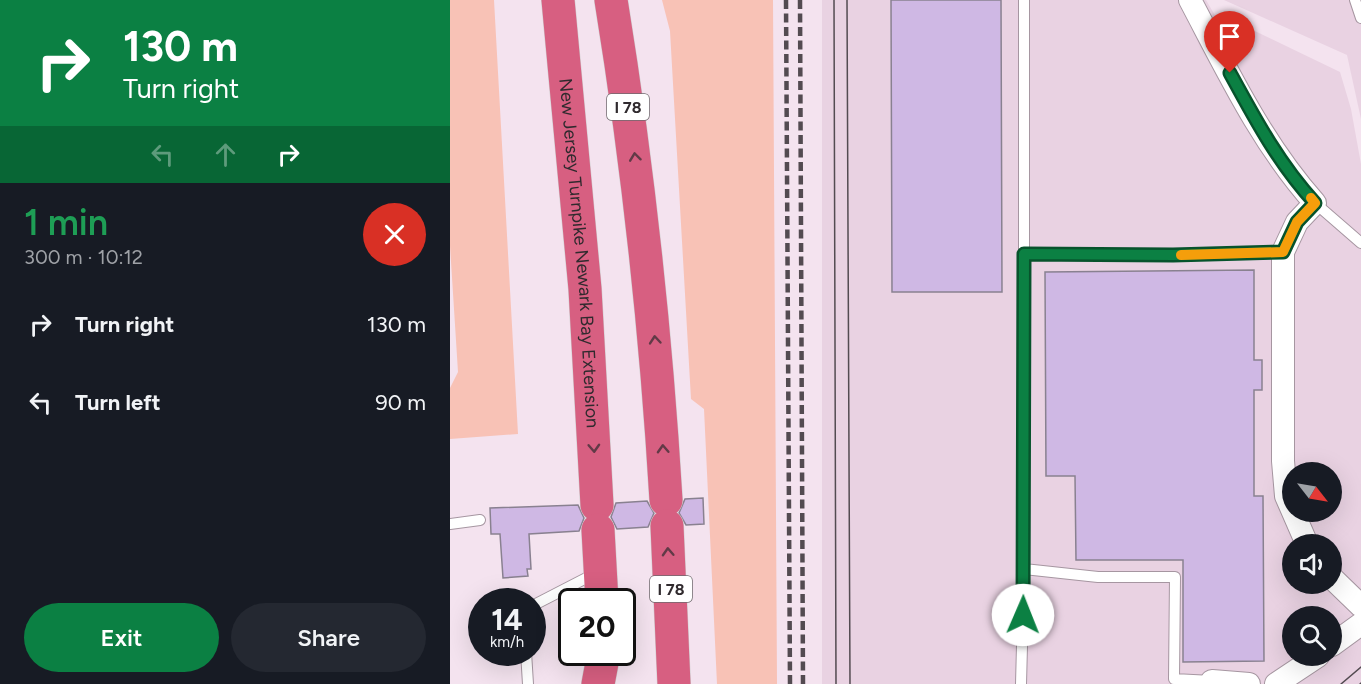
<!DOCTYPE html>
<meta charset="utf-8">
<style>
:root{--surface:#171b24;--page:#242831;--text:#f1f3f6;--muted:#9ea1a6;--accent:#0b8043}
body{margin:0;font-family:Figtree,sans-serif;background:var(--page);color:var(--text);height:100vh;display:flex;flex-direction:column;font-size:22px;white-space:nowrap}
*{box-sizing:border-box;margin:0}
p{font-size:20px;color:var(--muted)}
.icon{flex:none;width:33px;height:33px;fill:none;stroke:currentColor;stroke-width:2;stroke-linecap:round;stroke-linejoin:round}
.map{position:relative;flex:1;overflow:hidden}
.panel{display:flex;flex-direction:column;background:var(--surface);width:450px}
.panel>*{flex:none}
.banner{background:#0b8043;color:#fff;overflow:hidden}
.needle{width:39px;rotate:121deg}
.buttons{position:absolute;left:832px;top:462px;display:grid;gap:12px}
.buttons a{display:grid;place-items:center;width:60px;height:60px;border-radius:50%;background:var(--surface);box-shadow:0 6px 24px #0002;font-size:30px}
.speed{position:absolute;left:18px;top:588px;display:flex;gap:12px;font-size:30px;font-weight:700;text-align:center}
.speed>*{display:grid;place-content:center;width:78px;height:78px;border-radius:50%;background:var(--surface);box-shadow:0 6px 24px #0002;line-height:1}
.speed small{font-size:15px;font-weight:400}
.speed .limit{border:3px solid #111;border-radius:9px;background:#fff;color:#111}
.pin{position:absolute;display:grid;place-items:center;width:51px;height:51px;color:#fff;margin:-62px -26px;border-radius:50% 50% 50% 0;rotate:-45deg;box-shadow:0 0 6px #0007}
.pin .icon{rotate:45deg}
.me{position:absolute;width:66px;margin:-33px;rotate:1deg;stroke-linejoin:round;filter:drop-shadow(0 0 4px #0008)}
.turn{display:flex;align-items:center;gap:21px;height:126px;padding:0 24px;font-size:27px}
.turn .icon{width:78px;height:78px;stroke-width:2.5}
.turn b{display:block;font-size:42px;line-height:51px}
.lanes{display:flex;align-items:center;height:57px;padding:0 24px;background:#0003;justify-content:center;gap:30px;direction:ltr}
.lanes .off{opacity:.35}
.round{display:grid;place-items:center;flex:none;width:63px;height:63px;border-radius:32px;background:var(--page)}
.summary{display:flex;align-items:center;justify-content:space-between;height:102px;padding:0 24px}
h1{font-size:36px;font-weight:600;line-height:45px;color:#1e9e55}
.cta{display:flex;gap:12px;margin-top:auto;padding:12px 24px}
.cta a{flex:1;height:69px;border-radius:36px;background:var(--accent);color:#fff;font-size:24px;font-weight:600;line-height:69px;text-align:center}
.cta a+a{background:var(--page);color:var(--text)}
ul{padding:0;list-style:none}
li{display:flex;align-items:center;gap:18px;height:78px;padding:0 24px}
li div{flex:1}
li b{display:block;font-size:22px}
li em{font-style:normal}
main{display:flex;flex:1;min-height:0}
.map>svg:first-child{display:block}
.built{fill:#e9d2e2;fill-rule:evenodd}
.green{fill:#f8c2b6}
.building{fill:#cfb8e4;stroke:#898190;stroke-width:1.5}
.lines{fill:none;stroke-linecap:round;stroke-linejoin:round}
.service-casing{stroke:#a696a1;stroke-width:12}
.minor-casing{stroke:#a696a1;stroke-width:24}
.motorway-casing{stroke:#cdcccd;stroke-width:34}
.service{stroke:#fff;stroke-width:10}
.minor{stroke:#fff;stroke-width:22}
.motorway{stroke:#d75f81;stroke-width:33}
.tram{stroke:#534b51;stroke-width:1.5}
.rail{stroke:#534b51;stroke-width:4.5;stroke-dasharray:9 4.5;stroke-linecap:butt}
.oneway{stroke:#623a47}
.route-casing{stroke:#07532c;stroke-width:15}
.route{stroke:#0b8043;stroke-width:10}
.slow{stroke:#f59e0b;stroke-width:10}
.labels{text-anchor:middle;stroke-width:5;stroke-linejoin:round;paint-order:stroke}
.shield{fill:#fff;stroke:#6e6a6d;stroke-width:1.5}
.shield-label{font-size:16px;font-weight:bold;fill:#302a2e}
.street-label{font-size:18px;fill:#302a2e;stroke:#fff}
</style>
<main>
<section class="panel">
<div class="banner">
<div class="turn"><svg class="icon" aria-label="right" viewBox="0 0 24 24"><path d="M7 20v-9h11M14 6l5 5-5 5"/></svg><div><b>130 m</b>Turn right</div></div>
<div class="lanes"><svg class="icon off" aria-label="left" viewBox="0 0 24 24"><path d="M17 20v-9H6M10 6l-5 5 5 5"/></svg><svg class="icon off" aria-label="ahead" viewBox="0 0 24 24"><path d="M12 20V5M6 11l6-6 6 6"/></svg><svg class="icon" aria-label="right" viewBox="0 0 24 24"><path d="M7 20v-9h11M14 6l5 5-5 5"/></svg></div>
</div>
<div class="summary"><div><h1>1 min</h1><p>300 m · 10:12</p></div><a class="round" style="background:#d93025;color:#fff"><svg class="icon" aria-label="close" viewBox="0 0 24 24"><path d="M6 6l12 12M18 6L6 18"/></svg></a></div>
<ul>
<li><svg class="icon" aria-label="right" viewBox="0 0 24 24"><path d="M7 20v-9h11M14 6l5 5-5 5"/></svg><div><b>Turn right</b></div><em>130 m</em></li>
<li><svg class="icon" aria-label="left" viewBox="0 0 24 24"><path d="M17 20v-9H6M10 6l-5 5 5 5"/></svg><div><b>Turn left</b></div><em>90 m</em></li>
</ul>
<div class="cta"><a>Exit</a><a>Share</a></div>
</section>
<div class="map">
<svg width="911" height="684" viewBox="0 0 911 684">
<rect width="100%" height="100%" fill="#f4e3ef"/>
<path class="built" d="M 372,0 L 756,0 L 770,24 L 782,20 L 890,72 L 901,109 L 911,164 L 911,684 L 372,684 ZM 843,472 L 882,472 L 882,512 L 843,512 ZM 843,544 L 882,544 L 882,584 L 843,584 ZM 843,616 L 882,616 L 882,656 L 843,656 Z
M 774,0 L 911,0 L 911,119 L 897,55 Z"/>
<path class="green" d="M 0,0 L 44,0 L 68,434 L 0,439 L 0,388 L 8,372 L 0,246 Z
M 212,0 L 323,0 L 327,684 L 267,684 L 254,409 L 241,399 L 220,31 Z"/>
<path class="building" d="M 441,0 L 551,0 L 552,292 L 442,292 Z
M 804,270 L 804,360 L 812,360 L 812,390 L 804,390 L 804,496 L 813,496 L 814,661 L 733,662 L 733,560 L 626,560 L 625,476 L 596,476 L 595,272 Z
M 253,498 L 254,524 L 236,525 L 229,513 L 235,499 Z
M 197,501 L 204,513 L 198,527 L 167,529 L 161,517 L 166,503 Z
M 128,505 L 134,518 L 129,531 L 79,534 L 81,569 L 77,569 L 78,576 L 53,578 L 50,534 L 41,534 L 40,508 Z"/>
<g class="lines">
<g class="service-casing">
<path id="service" d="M 574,0 L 574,254
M 905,0 L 911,18
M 865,203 L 911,243
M 0,524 L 30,520
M 82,606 L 146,573
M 76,652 L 78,684
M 762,681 L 724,679 L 725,577 L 648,577 L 574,569 L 574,254 L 723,255 L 833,252
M 571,684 L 574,569"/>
</g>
<g class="minor-casing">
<path id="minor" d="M 740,0 C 777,70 812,144 865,203 L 847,222 L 833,252 L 833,461 L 836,496 L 857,544
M 882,578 L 911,606
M 882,645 L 911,624
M 762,681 L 799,684
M 826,684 L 868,656"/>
</g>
<g class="motorway-casing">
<g id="motorway">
<path id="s1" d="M 108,0 L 135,289 L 147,505"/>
<path d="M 161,0 C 188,166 206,332 216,500"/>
<path d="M 217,526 L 224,684"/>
<path d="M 148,530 L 152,602"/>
<path d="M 148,684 L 154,652"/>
</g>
</g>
<use href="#service" class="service"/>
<use href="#minor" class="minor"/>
<use href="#motorway" class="motorway"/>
<path class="tram" d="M 384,0 L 386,684
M 397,0 L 400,684
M 891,684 L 911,667
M 910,684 L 911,683"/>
<path class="rail" d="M 336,0 L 340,684
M 350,0 L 353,684"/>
</g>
<defs><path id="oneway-chevron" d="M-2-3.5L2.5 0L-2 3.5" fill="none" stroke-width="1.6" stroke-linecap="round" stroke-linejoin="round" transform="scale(1.5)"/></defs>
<g class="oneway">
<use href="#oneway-chevron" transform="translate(185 157) rotate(-97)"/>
<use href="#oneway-chevron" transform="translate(205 340) rotate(-95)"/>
<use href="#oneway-chevron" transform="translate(144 448) rotate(87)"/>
<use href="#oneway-chevron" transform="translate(213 449) rotate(-93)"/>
<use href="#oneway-chevron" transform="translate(218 552) rotate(-93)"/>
</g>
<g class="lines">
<g class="route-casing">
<path id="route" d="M 573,615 L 574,254 L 723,255 L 833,252 L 847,222 L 865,203 C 829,164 805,119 780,73"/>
</g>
<use href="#route" class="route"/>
<path class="slow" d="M 731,255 L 833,252 L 847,222 L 865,203 L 861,198"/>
</g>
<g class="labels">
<g class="shield">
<rect x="157" y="94" width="42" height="26" rx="4.5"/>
<rect x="200" y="576" width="42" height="26" rx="4.5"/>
</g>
<g class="shield-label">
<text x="178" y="113">I 78</text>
<text x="221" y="595">I 78</text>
</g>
<g class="street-label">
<text dy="6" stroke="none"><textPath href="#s1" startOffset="254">New Jersey Turnpike Newark Bay Extension</textPath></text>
</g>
</g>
</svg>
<div class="buttons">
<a><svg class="needle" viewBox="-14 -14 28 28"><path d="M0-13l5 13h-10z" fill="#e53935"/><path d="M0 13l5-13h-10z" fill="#9ea1a6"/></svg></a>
<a><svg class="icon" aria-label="sound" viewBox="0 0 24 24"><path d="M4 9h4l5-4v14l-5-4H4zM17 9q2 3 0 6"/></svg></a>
<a><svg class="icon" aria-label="search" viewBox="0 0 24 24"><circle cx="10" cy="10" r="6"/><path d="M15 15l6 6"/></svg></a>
</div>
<div class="speed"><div>14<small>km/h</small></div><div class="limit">20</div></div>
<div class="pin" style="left:780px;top:73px;background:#d93025"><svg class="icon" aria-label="arrive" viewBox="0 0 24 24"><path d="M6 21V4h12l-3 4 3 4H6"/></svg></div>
<svg class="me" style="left:573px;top:615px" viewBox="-20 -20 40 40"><circle r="19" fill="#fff"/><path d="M0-13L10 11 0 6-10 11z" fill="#0b8043"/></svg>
</div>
</main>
